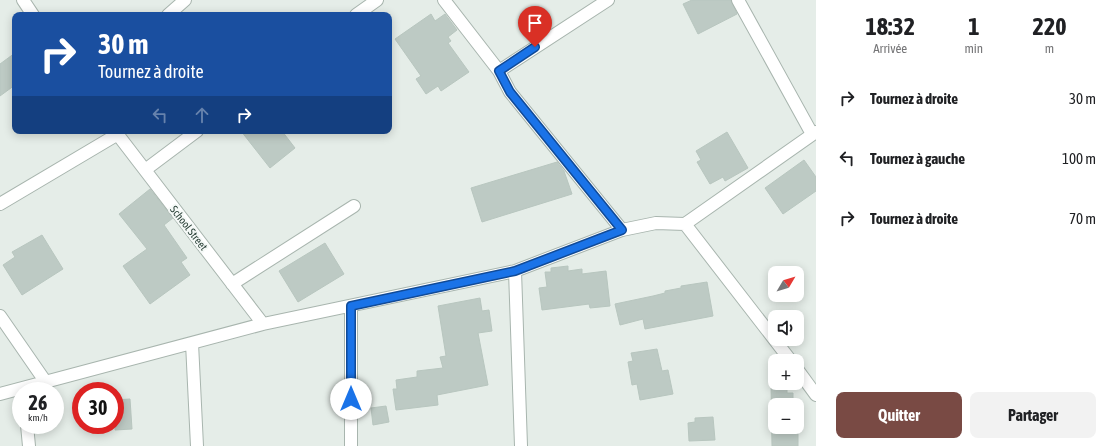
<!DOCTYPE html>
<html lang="fr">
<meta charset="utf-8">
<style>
:root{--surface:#fff;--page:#f2f2f2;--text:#202124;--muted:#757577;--accent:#794a44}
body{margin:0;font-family:"Asap Condensed",sans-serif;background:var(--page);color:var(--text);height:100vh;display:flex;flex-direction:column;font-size:15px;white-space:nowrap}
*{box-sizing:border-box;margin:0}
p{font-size:13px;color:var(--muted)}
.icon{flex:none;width:22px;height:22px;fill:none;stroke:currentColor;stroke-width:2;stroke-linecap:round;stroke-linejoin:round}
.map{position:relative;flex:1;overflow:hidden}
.panel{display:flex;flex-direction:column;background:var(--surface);width:300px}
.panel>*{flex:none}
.guide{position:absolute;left:12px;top:12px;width:380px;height:122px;border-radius:8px;box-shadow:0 2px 10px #0003;background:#1a4fa0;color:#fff;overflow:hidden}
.needle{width:26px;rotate:52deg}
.buttons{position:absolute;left:768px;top:266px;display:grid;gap:8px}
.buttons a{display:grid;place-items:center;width:36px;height:36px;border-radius:8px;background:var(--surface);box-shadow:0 2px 10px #0003;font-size:20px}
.speed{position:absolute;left:12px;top:382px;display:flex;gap:8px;font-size:20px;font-weight:700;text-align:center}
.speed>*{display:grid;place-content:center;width:52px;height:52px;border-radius:50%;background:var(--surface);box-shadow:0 2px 10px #0003;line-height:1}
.speed small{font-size:10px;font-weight:400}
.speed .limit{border:6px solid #d22;background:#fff;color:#111}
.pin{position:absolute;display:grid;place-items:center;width:34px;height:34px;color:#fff;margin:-41px -17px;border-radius:50% 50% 50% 0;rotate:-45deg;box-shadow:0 0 4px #0007}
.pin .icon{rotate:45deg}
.me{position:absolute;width:44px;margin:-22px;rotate:0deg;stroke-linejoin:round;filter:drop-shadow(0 0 3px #0008)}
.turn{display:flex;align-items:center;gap:14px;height:84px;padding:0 20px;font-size:18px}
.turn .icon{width:52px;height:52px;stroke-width:2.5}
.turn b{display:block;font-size:28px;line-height:34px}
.lanes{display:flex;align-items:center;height:38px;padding:0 20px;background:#0003;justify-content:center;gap:20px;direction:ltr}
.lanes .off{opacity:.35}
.eta{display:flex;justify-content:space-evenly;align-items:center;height:68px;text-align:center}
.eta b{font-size:24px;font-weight:700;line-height:28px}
.cta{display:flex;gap:8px;margin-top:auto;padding:8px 20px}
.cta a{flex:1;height:46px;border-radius:8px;background:var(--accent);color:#fff;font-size:16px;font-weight:700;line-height:46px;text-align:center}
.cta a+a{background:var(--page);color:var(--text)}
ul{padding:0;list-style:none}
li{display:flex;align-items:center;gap:12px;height:60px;padding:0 20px}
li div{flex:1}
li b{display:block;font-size:15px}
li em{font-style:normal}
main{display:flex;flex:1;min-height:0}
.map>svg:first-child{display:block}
.building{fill:#bdcac4;stroke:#b8c6bf}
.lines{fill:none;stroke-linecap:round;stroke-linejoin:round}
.minor-casing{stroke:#a8b5ae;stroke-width:14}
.minor{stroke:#fff;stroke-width:12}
.route-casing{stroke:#114b97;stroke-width:10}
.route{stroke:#1a73e8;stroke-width:7}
.labels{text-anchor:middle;stroke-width:4;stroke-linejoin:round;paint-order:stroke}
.street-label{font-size:11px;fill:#263d34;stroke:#f5f9f7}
</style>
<main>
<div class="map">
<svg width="816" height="446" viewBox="0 0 816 446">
<rect width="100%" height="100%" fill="#e5ede8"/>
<path class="building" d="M 692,0 L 731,0 L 737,14 L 698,34 L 683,4 Z
M 431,14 L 435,21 L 445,14 L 457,30 L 448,37 L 451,41 L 448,43 L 469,72 L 441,91 L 438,86 L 426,94 L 416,79 L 421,76 L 395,39 Z
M 15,53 L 15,85 L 0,96 L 0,64 Z
M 241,131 L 282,131 L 295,148 L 270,168 Z
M 727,132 L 748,168 L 725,181 L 723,177 L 710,184 L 697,162 L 701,160 L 696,151 Z
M 804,160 L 816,177 L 816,191 L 783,214 L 765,188 Z
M 557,162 L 564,171 L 572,194 L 482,222 L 471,188 Z
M 150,189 L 173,218 L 164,225 L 187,258 L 181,262 L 190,275 L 150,304 L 123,266 L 147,249 L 119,214 Z
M 42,235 L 63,269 L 22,295 L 3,265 L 15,257 L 12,252 Z
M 325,243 L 344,274 L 298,302 L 279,271 Z
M 568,266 L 568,271 L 582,269 L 582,274 L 606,271 L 610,306 L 590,308 L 589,304 L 542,310 L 539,288 L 547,287 L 545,272 L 551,272 L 551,268 Z
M 707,282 L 713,316 L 645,329 L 643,319 L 620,325 L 615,304 L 653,296 L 665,293 L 665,291 L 681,288 L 681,286 Z
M 480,298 L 482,311 L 489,310 L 492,331 L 478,333 L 488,385 L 437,395 L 438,405 L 396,410 L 393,389 L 397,389 L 396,380 L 417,377 L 417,371 L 443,368 L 440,357 L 446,356 L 438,306 Z
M 657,349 L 662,371 L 668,370 L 673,394 L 640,400 L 637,384 L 632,385 L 628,362 L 633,361 L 631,353 Z
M 771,383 L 787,383 L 787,393 L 793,393 L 793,405 L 775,405 L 775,427 L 797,427 L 798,405 L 798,446 L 772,446 Z
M 130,399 L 132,429 L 115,430 L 115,400 Z
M 386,406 L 389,422 L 373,425 L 371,408 Z
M 713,417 L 715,440 L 689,441 L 688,423 L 695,422 L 695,418 Z"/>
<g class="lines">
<g class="minor-casing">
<path id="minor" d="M 23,0 L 33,15
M 444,0 L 499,71 L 510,92 L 622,230
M 738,0 L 812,134
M 168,15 L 185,0
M 356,15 L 377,0
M 499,71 L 608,0
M 115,131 L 263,324
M 145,170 L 197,131
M 0,204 L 118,134
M 685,224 L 791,361
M 515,271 L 521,446
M 232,284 L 354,206
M 0,316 L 45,381
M 192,343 L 197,446
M 797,369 L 816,395
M 0,394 L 263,324 L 515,271 L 622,230 L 656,223 L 685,224 L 816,132
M 27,425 L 29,446
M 351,446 L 351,306"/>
</g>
<use href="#minor" class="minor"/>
</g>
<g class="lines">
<g class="route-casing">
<path id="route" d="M 351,399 L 351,306 L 515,271 L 622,230 L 510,92 L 499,71 L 535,47"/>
</g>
<use href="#route" class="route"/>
</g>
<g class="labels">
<g class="street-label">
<text transform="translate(189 228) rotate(52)" y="4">School Street</text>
</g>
</g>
</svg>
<div class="buttons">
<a><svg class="needle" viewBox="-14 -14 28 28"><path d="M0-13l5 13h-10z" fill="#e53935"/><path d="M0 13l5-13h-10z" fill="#757577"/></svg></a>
<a><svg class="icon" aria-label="sound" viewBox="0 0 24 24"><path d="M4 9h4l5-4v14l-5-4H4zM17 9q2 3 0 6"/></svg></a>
<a>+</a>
<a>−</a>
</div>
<div class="speed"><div>26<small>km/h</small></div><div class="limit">30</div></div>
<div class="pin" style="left:535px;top:47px;background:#d93025"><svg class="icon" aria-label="arrive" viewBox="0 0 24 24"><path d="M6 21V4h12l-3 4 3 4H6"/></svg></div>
<svg class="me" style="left:351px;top:399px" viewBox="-20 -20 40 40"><circle r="19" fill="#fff"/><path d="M0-13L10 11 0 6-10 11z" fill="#1a73e8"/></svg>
<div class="guide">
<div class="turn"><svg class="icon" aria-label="right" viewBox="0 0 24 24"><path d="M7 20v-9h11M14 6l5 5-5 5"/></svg><div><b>30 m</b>Tournez à droite</div></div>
<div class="lanes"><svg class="icon off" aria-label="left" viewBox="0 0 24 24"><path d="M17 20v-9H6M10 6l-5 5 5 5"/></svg><svg class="icon off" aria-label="ahead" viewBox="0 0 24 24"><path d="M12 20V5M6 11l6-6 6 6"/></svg><svg class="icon" aria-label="right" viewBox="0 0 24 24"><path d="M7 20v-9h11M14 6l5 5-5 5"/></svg></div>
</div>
</div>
<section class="panel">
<div class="eta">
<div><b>18:32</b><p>Arrivée</p></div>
<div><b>1</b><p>min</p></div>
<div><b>220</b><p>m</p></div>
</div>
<ul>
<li><svg class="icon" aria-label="right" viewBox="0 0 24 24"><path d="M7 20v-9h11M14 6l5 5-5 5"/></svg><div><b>Tournez à droite</b></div><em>30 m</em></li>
<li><svg class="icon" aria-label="left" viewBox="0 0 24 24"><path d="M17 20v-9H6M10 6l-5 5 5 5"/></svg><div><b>Tournez à gauche</b></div><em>100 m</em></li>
<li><svg class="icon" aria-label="right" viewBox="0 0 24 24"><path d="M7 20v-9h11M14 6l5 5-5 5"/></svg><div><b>Tournez à droite</b></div><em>70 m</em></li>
</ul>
<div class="cta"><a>Quitter</a><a>Partager</a></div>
</section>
</main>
